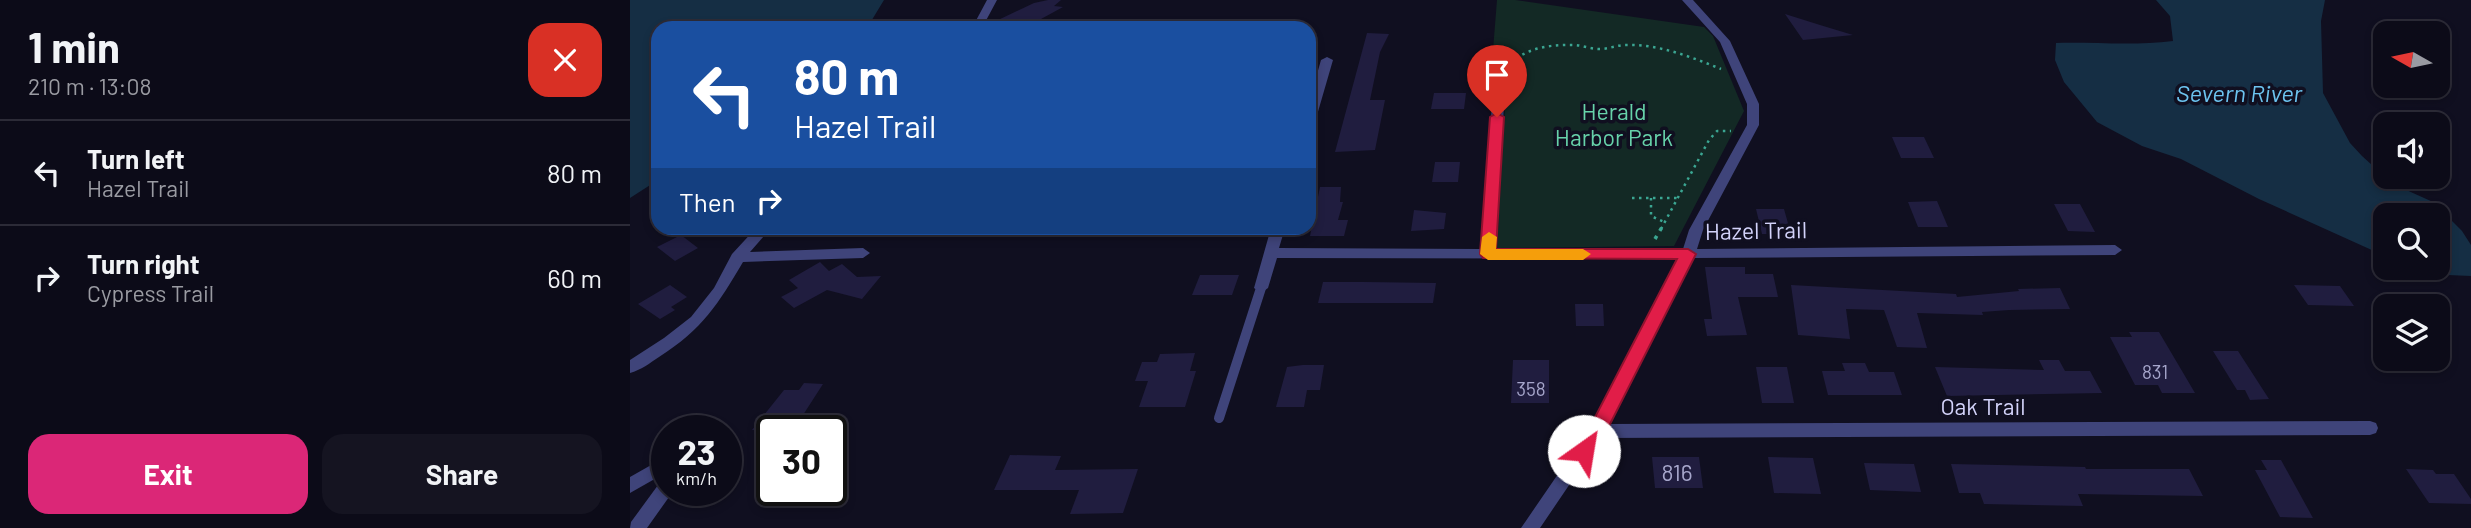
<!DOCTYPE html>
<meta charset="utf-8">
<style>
:root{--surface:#0c0b18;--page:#151421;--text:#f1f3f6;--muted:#9a9ba2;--line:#2c2b37;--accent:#db2777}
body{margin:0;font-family:Barlow,sans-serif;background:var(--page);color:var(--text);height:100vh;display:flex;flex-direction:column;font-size:26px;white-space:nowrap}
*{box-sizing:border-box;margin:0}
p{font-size:23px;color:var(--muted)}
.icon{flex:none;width:38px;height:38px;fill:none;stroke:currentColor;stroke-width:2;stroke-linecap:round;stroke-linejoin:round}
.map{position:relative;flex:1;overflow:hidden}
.panel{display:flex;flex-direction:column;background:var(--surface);width:630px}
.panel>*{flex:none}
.banner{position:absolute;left:21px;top:21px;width:665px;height:214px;border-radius:21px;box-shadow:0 4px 10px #0003,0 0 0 2px var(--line);background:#1a4fa0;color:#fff;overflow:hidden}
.needle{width:46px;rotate:279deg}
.fabs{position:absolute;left:1743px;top:21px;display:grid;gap:14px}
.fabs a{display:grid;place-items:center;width:77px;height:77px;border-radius:14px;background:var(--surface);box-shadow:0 4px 10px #0003,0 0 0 2px var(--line);font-size:35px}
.speed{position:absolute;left:21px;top:415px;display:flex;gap:14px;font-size:35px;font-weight:700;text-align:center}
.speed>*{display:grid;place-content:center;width:91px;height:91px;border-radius:50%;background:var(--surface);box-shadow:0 4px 10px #0003,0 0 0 2px var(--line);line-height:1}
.speed small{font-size:18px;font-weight:400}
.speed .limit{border:4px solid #111;border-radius:10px;background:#fff;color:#111}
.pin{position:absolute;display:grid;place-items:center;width:60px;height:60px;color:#fff;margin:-72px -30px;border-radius:50% 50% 50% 0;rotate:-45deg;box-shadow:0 0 7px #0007}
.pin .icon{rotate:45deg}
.me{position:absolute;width:77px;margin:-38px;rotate:32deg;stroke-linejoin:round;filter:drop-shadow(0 0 5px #0008)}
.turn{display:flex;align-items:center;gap:24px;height:147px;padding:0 28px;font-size:32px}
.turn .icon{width:91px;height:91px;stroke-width:2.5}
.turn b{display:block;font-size:49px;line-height:60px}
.then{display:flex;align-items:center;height:66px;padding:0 28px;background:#0003;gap:14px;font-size:26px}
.round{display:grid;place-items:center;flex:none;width:74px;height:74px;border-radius:21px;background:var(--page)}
.overview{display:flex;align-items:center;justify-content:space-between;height:119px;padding:0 28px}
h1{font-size:42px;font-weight:700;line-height:52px}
.cta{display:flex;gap:14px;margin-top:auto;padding:14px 28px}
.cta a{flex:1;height:80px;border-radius:21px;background:var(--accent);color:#fff;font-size:28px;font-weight:700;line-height:80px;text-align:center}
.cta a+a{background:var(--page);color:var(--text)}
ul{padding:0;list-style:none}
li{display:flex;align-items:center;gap:21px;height:105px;padding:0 28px;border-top:2px solid var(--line)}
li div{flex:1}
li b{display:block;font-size:26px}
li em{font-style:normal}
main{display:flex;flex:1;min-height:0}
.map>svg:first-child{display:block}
.green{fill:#132925}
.water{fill:#152e44}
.building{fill:#201d3f}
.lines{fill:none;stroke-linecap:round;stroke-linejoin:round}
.path-far1{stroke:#3ba692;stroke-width:2.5;stroke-dasharray:2.5 4.5;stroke-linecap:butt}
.path{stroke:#3ba692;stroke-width:3.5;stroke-dasharray:3.5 6;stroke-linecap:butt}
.lane{stroke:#3f447a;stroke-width:10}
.street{fill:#3f447a;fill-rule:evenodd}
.route{fill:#e11d48;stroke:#92132f;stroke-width:2}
.slow{fill:#f59e0b}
.labels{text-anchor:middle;stroke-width:7;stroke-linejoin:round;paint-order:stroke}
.number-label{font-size:19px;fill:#a6a6cb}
.park-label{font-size:23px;fill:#67d2aa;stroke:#100f20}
.street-label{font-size:23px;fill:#d3d3fa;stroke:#100f20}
.near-number-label{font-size:23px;fill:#a6a6cb}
.water-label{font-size:24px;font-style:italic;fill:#6cc3ef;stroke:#100f20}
</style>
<main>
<section class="panel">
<div class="overview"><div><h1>1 min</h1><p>210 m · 13:08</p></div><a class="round" style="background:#d93025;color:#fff"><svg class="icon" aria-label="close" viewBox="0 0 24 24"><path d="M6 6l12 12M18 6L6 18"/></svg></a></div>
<ul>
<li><svg class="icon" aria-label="left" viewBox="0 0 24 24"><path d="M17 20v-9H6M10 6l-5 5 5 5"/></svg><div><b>Turn left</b><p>Hazel Trail</p></div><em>80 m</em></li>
<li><svg class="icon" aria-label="right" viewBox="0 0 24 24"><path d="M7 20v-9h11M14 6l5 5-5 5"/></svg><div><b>Turn right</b><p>Cypress Trail</p></div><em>60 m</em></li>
</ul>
<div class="cta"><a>Exit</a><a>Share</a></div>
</section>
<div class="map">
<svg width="1841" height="528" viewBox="0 0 1841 528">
<rect width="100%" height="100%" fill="#100f20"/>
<path class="green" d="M 867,0 L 885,0 L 1074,27 L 1083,36 L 1114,111 L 1044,246 L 867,248 L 876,88 L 860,88 Z"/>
<path class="water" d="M 0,0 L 254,0 L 237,28 L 28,28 L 28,180 L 0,198 Z
M 1526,0 L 1695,0 L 1691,21 L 1693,93 L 1720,143 L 1732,156 L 1763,184 L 1803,202 L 1832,231 L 1841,245 L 1841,276 L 1818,275 L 1793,268 L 1808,268 L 1808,215 L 1755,215 L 1755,256 L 1629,199 L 1551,159 L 1512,146 L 1467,122 L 1434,82 L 1425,60 L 1426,43 C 1465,42 1504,46 1543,41 L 1540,16 Z"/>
<path class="building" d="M 418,0 L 431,0 L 424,6 L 433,7 L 400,25 L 373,28 L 379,23 L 366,21 L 404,3 Z
M 1155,14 L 1190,25 L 1223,35 L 1173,40 Z
M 737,33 L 759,34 L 750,52 L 740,100 L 755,100 L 745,150 L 705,152 Z
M 804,93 L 836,93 L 834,109 L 801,109 Z
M 1262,137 L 1294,137 L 1304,158 L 1271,158 Z
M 805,162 L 830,162 L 828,182 L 802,182 Z
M 690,187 L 711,187 L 710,202 L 713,202 L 708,220 L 718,220 L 714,236 L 680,236 Z
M 1307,201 L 1318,227 L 1288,227 L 1278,202 Z
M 1424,204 L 1450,204 L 1465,232 L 1438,231 Z
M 1126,209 L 1154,209 L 1161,234 L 1132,234 Z
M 784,210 L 816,213 L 814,229 L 781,231 Z
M 51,235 L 68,248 L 45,261 L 27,247 Z
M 190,262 L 199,271 L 212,264 L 227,277 L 251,276 L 232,299 L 197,290 L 164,308 L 151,297 L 168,288 L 159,280 Z
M 1075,267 L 1115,267 L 1115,274 L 1143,274 L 1148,297 L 1108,297 L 1117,335 L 1077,336 L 1074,319 L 1082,319 Z
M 570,275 L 609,275 L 602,295 L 562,295 Z
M 693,282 L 734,282 L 806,283 L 803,303 L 688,303 Z
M 40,285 L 57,297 L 41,307 L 45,310 L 30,319 L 8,304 Z
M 1161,285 L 1326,294 L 1327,297 L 1389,291 L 1388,289 L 1430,288 L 1440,309 L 1379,310 L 1352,312 L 1353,315 L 1287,313 L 1297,348 L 1267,347 L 1254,310 L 1216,309 L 1220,339 L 1168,335 Z
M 1664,285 L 1710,286 L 1724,306 L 1678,305 Z
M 945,304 L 973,304 L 974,326 L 946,326 Z
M 1499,332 L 1529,332 L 1565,393 L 1532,393 L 1528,385 L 1505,385 L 1480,337 L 1502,337 Z
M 1583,351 L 1608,351 L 1639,399 L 1620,400 L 1615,390 L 1607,390 Z
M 565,353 L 560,371 L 566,371 L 555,407 L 509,407 L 518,381 L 505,381 L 512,362 L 527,362 L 530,354 Z
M 883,360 L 919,360 L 919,403 L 881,403 Z
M 1409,360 L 1429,360 L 1435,371 L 1460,371 L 1472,393 L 1317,396 L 1305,367 L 1414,370 Z
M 1212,363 L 1235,363 L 1239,372 L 1264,372 L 1272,395 L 1198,395 L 1192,371 L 1215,371 Z
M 673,365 L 694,365 L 690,390 L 677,390 L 674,407 L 646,407 L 657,367 Z
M 1126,367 L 1157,367 L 1164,403 L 1132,403 Z
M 174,383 L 193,384 L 173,415 L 168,415 L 158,430 L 122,430 L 154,390 L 169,390 Z
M 380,455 L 431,456 L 425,470 L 508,469 L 493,513 L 440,514 L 449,490 L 364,490 Z
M 1022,457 L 1069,457 L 1073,488 L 1025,488 Z
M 1138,457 L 1183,458 L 1191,494 L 1144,493 Z
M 1631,460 L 1651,460 L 1683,518 L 1650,517 L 1625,470 L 1637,470 Z
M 1234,463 L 1284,464 L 1291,492 L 1240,490 Z
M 1321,464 L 1455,467 L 1456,469 L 1559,469 L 1573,496 L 1448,494 L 1453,506 L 1354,504 L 1350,493 L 1329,493 Z
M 1776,469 L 1803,470 L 1806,474 L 1824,474 L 1841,499 L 1841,504 L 1799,503 Z"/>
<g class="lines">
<path class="path-far1" d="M 869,80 C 882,51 913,44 943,45 C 952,45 960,49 970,49 C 979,49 987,45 996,45 C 1029,44 1061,57 1091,69
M 1002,198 L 1047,198
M 1021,198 L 1021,216 L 1034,222
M 1031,229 L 1079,140 L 1087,131 L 1101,131"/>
<path class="path" d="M 1025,239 L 1032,227"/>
<path class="lane" d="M 589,418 L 631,288"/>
<path class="street" d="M 357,0 L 367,0 L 352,28 L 342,28 Z
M 1052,0 L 1063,0 L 1100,41 L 1129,104 L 1129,125 L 1073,230 L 1067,249 L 1485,245 L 1492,250 L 1485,255 L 1063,258 L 979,424 L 1740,421 L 1746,423 L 1748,428 L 1746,433 L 1740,435 L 971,438 L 910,528 L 891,528 L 961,426 L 1049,259 L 647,258 L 638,288 L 631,293 L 624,288 L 641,228 L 655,228 L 649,248 L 851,249 L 863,90 L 869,87 L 875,90 L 865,249 L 1053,249 L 1059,230 L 1117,125 L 1117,104 L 1090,42 Z
M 697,57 L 703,60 L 685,122 L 679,126 L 679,102 L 691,60 Z
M 126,228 L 141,228 L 120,252 L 233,248 L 240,253 L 233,258 L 113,262 C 88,304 73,329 29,357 C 20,363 11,370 0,373 L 0,360 L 34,338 L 61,317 L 84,288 L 102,254 Z
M 37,456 L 37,472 L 0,493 L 0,477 Z
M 37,479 L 37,490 L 44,490 L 17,528 L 0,528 L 1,522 L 31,481 Z"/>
</g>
<path class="route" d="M 867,113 L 874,117 L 866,249 L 1058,249 L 1066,254 L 974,436 C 967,447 962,461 947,456 L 944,451 L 961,425 L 1047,259 L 853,258 L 850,254 L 860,117 Z"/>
<path class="slow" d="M 859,232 L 867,237 L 866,249 L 953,249 L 961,254 L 953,260 L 858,260 L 850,254 L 852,237 Z"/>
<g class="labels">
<g class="number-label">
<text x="1525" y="379">831</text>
<text x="901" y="396">358</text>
</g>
<g class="park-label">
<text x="984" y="120">Herald<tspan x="984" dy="26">Harbor Park</tspan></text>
</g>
<g class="street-label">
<text transform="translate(1126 231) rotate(-1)" y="8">Hazel Trail</text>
<text x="1353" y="415">Oak Trail</text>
</g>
<g class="near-number-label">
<text x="1047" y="481">816</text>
</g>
<g class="water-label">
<text x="1609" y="102">Severn River</text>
</g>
</g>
</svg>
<div class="fabs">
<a><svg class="needle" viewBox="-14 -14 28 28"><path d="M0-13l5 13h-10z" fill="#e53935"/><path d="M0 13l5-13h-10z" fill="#9a9ba2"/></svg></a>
<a><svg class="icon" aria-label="sound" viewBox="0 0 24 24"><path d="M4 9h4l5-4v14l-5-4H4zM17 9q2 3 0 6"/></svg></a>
<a><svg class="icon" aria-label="search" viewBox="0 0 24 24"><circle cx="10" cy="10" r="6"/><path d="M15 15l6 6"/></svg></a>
<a><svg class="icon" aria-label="layers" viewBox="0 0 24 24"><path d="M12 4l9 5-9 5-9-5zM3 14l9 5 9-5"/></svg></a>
</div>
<div class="speed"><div>23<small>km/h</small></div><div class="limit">30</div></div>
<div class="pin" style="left:867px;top:117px;background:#d93025"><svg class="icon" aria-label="arrive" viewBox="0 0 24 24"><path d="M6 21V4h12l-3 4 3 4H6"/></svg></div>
<svg class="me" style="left:954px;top:451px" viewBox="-20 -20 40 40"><circle r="19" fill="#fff"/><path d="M0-13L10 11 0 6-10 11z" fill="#e11d48"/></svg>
<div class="banner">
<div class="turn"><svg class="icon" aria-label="left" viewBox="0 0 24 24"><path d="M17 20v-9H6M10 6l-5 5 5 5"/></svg><div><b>80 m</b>Hazel Trail</div></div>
<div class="then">Then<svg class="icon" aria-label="right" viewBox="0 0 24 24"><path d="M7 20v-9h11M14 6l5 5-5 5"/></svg></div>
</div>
</div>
</main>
